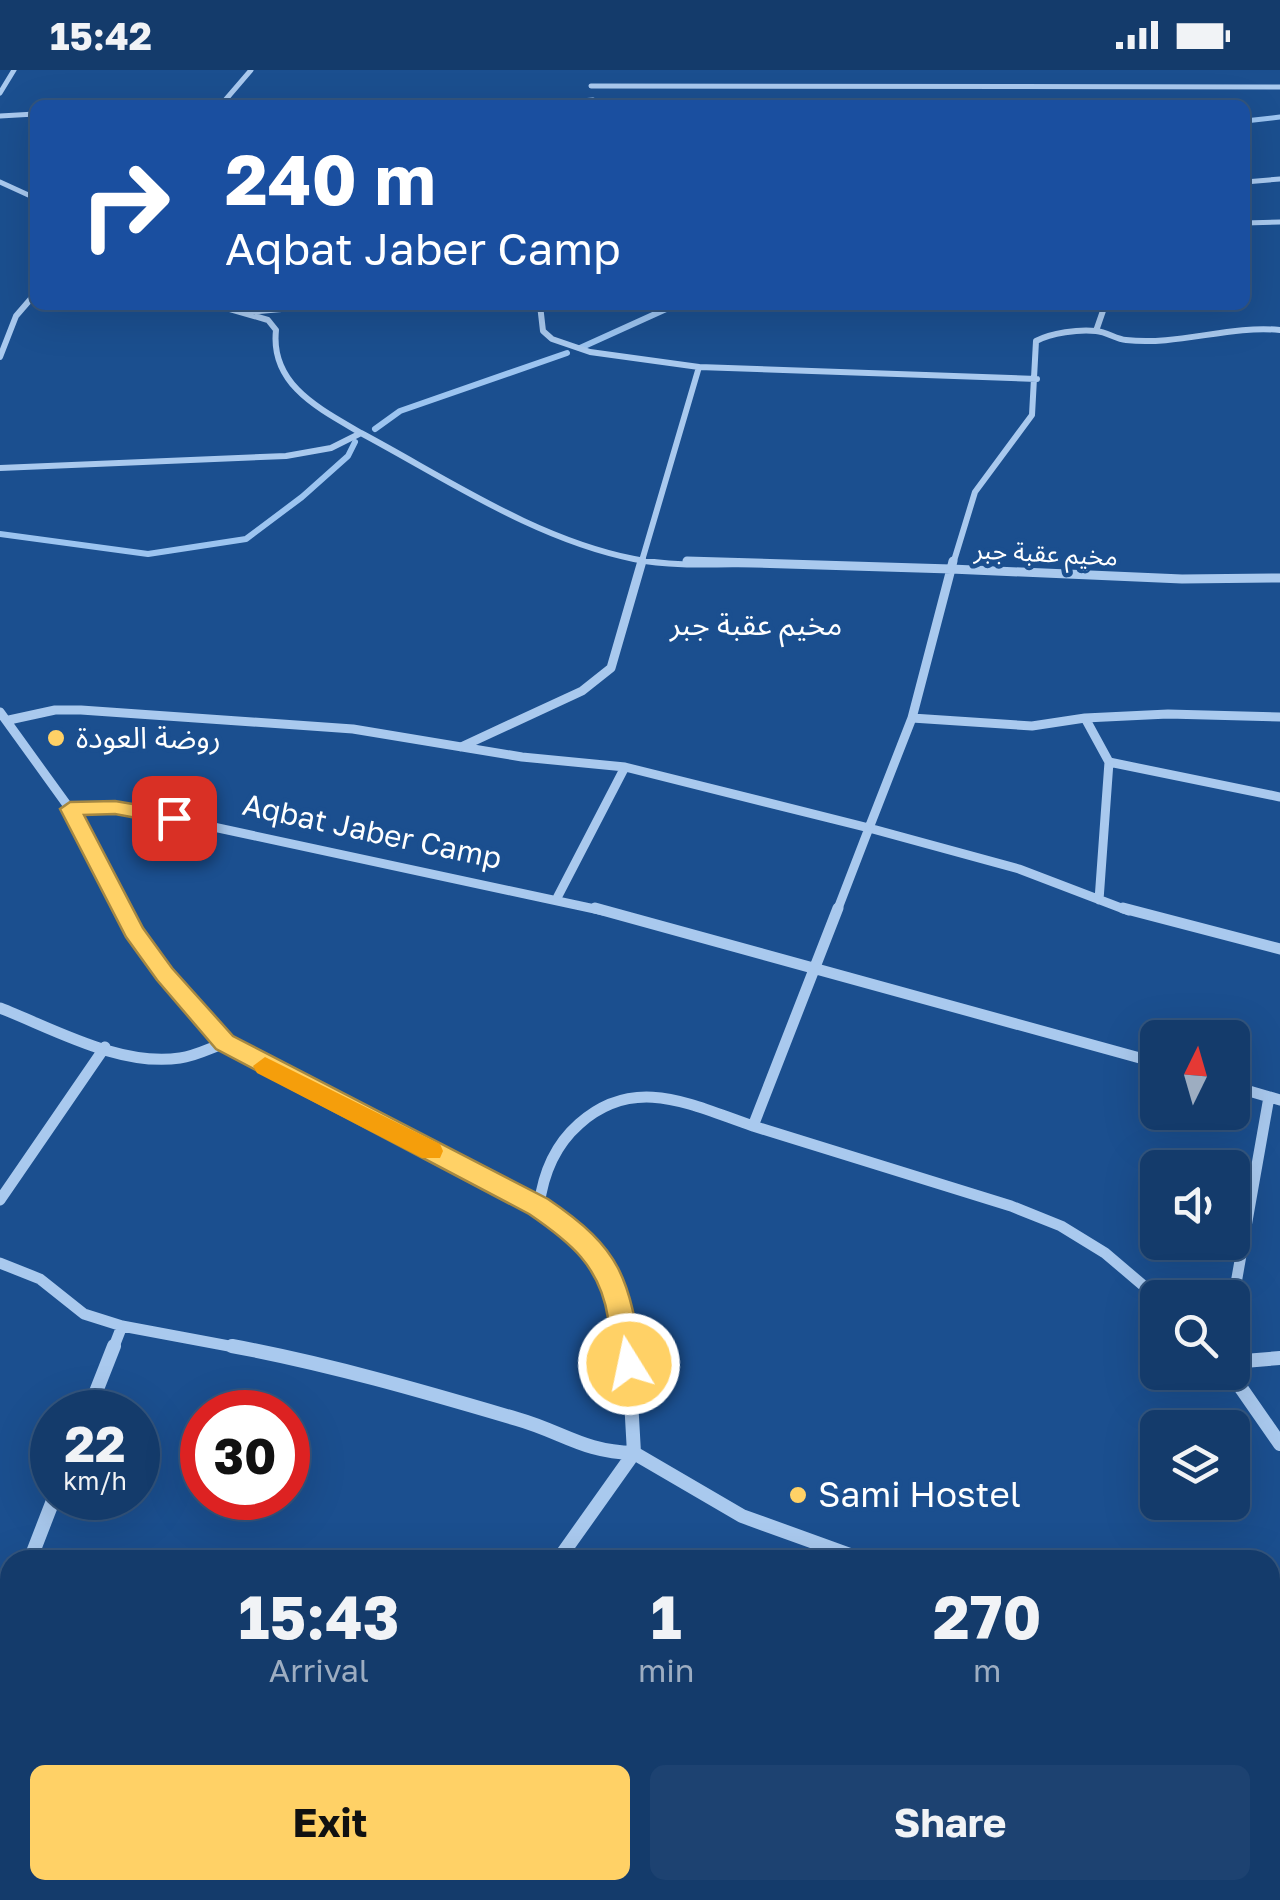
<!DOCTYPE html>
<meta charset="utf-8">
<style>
:root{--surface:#143b6b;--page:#1d4271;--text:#f1f3f6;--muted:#9dadc1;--line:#33557e;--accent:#ffd166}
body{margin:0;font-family:"Golos Text","Noto Sans Arabic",sans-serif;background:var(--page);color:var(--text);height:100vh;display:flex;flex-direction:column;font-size:38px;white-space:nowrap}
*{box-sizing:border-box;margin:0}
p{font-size:32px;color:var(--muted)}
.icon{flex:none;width:55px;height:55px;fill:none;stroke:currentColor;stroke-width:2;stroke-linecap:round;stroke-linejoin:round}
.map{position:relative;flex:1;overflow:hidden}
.side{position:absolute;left:0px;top:1480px;width:1280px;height:350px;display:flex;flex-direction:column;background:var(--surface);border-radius:30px 30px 0 0;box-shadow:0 10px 40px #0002,0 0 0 2px var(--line)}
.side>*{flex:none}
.guide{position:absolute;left:30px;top:30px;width:1220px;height:210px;border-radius:15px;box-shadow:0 10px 40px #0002,0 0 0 2px var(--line);background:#1a4fa0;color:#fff;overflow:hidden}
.needle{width:65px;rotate:5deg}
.controls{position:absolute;left:1140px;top:950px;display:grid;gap:20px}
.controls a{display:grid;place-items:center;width:110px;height:110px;border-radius:15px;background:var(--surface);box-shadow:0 10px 40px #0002,0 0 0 2px var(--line);font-size:50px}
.speed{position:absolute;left:30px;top:1320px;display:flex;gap:20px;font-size:50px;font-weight:700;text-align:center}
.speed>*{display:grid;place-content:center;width:130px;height:130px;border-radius:50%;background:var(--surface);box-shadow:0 10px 40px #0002,0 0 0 2px var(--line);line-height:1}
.speed small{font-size:25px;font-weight:400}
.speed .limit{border:15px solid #d22;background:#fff;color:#111}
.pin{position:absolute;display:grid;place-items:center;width:85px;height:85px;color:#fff;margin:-42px;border-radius:20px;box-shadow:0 5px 15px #0006}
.me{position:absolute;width:110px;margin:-55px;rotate:350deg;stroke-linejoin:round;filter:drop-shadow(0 0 8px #0008)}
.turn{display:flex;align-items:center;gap:35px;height:210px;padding:0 30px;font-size:45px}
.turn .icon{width:130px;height:130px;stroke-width:2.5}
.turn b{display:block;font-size:70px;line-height:85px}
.eta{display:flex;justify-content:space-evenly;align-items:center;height:170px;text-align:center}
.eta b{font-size:60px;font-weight:700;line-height:70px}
.primary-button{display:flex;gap:20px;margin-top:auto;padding:20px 30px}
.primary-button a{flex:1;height:115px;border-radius:15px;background:var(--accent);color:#111;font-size:40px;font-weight:700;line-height:115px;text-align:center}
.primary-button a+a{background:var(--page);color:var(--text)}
.status{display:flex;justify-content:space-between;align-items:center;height:70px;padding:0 50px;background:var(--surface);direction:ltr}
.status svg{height:28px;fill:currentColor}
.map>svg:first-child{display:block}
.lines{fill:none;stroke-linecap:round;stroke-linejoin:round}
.stream-far1{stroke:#9cc4f0;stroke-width:5}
.stream{stroke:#9cc4f0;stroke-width:6}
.minor-far4{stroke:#a9c9ee;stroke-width:5}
.minor-far3{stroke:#a9c9ee;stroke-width:6}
.minor-far2{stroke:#a9c9ee;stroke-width:9}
.minor-far1{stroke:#a9c9ee;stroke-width:11}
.minor{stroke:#a9c9ee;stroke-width:14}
.route{fill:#ffd166;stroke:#a68842;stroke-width:2.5}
.slow{fill:#f59e0b}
.poi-dot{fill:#ffd166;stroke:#1b4f8f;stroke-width:4}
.labels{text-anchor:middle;stroke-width:9;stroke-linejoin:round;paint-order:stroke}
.far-street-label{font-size:25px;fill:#fff;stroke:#1b4f8f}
.far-quarter-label{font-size:30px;fill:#fff;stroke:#1b4f8f}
.poi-label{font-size:30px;fill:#fff;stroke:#1b4f8f;text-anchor:start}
.street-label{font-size:30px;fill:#fff;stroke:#1b4f8f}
.near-poi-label{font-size:35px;fill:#fff;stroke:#1b4f8f;text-anchor:start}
</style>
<div class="status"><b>15:42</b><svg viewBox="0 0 49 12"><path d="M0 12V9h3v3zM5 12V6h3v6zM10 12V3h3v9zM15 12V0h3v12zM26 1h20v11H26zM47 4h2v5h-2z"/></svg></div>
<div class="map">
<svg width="1280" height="1830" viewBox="0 0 1280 1830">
<rect width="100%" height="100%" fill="#1b4f8f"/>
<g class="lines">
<path class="stream-far1" d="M 1245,51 L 1280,47"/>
<path class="stream" d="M 580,278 L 675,235
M 375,359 L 400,341 L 567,283
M 0,464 L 148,484 L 246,469 L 302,427 L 348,386 L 355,372"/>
<path class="minor-far4" d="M 591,16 L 1280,17
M 0,23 L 14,0
M 221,35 L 251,0
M 535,35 L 593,30
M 0,46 L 35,44
M 0,112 L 35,128
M 1245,112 L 1280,109
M 1245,153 L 1280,152"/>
<path class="minor-far3" d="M 216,235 L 268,250 L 276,260 C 270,315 320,339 361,363
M 540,235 L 543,261 L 552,269 L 590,282 L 699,297 L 641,494
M 249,242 L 326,235
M 1096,261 L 1105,235
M 0,287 L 16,246 L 35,224
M 699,297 L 1037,309
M 0,398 L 286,386 L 331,378 L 361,363 C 449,410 535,469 634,489 C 678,498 729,493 774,494
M 953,494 L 975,422 L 1032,345 L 1036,271 C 1051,263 1079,259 1096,261 C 1107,262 1116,269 1126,270 C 1178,276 1229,255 1280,260"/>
<path class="minor-far2" d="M 953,491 L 951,499 L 1182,509 L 1280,508
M 0,642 L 70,739
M 912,648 L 1032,656 L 1085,648 L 1168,644 L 1280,647
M 1085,648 L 1109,692 L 1099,830
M 9,650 L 55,640 L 81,640 L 353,659 L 522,687 L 625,697 L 869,758 L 912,648 L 951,499 L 687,491
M 461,677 L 582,621 L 611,598 L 642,491
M 1109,692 L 1280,727
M 557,828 L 625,697
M 123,841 L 70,739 L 139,741 L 604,841
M 837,841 L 869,758 L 1019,799 L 1129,841"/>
<path class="minor-far1" d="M 122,838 L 165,904 L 225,973 L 539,1136
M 595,838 L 1158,993
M 838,838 L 753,1056 L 1011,1136 L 1061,1156 L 1105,1183 L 1158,1228
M 1123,838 L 1280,879
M 0,938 C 54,959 120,997 180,988 C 196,986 210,978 225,973
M 1232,1016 L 1280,1030
M 0,1130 L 105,977
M 0,1193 L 40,1209 L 84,1244 L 122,1256 L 113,1279
M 1232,1236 L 1269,1027
M 122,1256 L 245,1279
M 628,1279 C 620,1208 597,1175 539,1136 C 543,1104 554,1076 579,1054 C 635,1004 691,1035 753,1056"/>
<path class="minor" d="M 232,1276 C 329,1294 422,1321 517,1349 C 563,1362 583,1382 634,1383
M 628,1276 L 634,1383 L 742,1446 L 864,1490
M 1232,1292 L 1280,1288
M 1230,1302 L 1280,1374
M 88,1342 L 114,1276
M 30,1490 L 54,1428
M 558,1490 L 634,1383
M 0,1566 L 10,1541
M 0,1600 L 10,1597
M 1270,1634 L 1280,1636
M 845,1820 L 907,1830
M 462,1830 L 464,1820
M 689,1830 L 690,1820"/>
</g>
<path class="route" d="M 115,731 L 174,741 L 184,748 L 174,755 L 115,744 L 84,745 L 143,858 L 172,898 L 233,966 L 548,1129 C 623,1180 628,1207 643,1294 L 639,1302 L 629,1306 L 619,1302 C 611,1286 611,1266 608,1248 C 600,1196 570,1172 529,1144 L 216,979 L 157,910 L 126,867 L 60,739 L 70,732 Z"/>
<path class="slow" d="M 265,987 L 440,1074 L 443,1081 L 440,1088 L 422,1088 L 257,1003 L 253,996 Z"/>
<g class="poi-dot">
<circle cx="56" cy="668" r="10"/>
<circle cx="798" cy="1425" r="10"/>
</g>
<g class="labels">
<g class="far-street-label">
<text transform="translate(1046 483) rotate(3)" y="9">مخيم عقبة جبر</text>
</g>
<g class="far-quarter-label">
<text x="756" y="565">مخيم عقبة جبر</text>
</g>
<g class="poi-label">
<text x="76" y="678">روضة العودة</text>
</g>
<g class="street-label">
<text transform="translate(372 762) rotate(12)" y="10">Aqbat Jaber Camp</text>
</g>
<g class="near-poi-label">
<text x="818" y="1437">Sami Hostel</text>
</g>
</g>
</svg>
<div class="controls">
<a><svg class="needle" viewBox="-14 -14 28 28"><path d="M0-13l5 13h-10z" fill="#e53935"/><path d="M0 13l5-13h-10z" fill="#9dadc1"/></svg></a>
<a><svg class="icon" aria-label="sound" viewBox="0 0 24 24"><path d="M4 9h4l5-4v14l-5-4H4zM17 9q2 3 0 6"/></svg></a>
<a><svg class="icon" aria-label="search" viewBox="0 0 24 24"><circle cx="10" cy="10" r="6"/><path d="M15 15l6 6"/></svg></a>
<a><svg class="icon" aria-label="layers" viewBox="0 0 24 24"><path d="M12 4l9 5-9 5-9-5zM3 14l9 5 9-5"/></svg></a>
</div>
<div class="speed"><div>22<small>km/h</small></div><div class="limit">30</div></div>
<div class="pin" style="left:174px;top:748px;background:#d93025"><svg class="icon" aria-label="arrive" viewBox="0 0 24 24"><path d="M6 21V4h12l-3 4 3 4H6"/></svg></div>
<svg class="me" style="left:629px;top:1294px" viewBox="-20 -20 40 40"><circle r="17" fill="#ffd166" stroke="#fff" stroke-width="3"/><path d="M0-11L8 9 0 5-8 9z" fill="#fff"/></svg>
<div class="guide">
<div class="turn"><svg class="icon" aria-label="right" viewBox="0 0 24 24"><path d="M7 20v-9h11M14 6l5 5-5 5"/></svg><div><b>240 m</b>Aqbat Jaber Camp</div></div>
</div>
<section class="side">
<div class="eta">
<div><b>15:43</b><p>Arrival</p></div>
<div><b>1</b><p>min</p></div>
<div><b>270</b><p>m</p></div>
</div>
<div class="primary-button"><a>Exit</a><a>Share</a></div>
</section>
</div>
